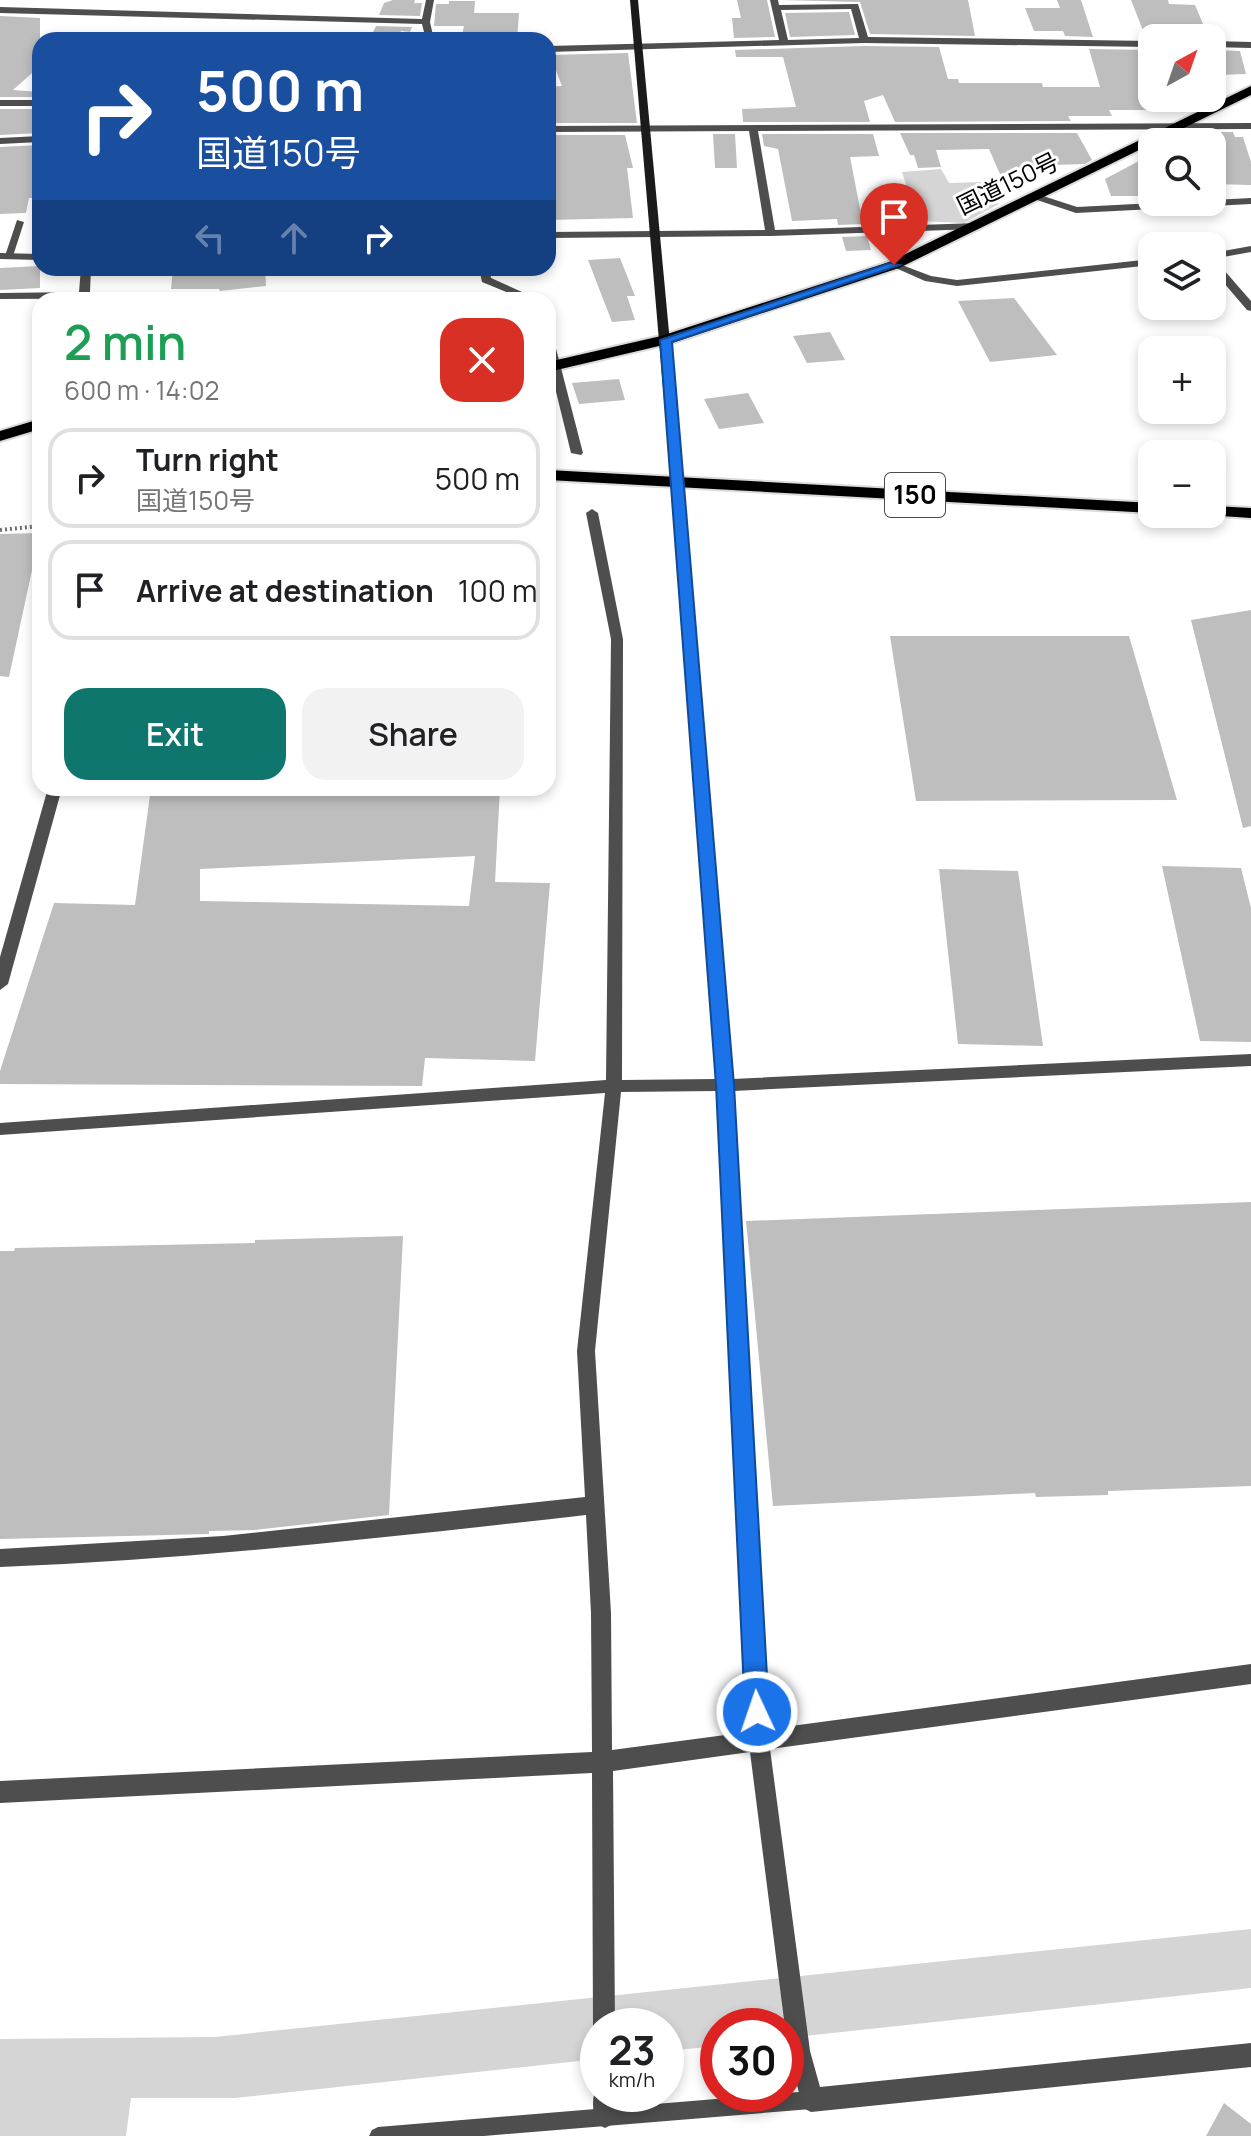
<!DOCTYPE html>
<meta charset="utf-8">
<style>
:root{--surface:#fff;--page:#f2f2f2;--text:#202124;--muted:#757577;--line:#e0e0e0;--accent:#0f766e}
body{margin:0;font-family:Manrope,"Noto Sans JP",sans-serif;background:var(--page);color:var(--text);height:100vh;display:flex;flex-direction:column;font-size:30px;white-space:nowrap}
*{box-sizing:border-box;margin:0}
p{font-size:26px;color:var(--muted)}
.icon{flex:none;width:44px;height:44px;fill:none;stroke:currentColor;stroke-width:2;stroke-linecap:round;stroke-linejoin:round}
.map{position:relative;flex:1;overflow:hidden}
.drawer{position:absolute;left:32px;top:292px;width:524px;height:504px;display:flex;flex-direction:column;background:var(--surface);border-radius:24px;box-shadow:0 4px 12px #0003}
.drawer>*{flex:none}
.hud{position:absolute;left:32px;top:32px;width:524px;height:244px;border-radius:24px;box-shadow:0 4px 12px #0003;background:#1a4fa0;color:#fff;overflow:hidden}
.needle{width:52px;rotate:40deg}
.buttons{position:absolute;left:1138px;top:24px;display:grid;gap:16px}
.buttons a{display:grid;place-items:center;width:88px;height:88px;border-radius:16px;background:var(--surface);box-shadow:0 4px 12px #0003;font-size:40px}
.speed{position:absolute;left:580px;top:2008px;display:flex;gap:16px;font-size:40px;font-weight:700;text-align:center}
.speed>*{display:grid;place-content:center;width:104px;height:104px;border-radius:50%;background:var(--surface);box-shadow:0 4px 12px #0003;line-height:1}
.speed small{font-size:20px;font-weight:400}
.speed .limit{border:12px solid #d22;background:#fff;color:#111}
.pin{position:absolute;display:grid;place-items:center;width:68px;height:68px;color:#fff;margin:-82px -34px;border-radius:50% 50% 50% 0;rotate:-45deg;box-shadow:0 0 8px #0007}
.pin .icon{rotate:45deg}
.me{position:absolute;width:88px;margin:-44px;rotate:357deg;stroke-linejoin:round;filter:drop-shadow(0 0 6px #0008)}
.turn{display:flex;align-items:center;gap:28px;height:168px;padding:0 32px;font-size:36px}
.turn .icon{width:104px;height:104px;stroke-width:2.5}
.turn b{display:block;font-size:56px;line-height:68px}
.lanes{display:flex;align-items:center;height:76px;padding:0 32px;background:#0003;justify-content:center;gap:40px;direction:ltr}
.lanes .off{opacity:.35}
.round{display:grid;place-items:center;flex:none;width:84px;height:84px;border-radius:24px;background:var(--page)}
.head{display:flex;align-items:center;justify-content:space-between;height:136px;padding:0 32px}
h1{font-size:48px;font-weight:600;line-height:60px;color:#1e9e55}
.button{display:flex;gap:16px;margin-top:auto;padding:16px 32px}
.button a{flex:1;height:92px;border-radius:24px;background:var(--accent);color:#fff;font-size:32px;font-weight:600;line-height:92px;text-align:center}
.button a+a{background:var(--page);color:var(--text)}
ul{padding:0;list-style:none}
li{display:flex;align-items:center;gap:24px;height:100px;margin:0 16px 12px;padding:0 16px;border:4px solid var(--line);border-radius:24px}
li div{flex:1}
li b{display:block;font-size:30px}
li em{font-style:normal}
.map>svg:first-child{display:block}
.green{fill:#d5d5d5}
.building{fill:#bebebe;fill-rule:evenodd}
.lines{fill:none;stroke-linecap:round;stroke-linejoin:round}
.highway-casing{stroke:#dbdbdb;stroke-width:4}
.path{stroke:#707070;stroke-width:4;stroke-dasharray:2 3;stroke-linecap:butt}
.lane{fill:#4e4e4e;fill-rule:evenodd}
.street{fill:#4e4e4e;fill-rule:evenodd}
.secondary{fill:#1b1b1b;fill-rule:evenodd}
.highway{fill:#000;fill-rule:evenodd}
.route{fill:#1a73e8;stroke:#114b97;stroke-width:2}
.labels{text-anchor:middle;stroke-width:6;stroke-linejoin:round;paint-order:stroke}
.far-street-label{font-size:24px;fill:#000;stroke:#fff}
.shield{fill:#fff;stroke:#4c4c4c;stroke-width:2}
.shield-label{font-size:26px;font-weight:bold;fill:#000}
</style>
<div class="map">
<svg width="1251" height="2136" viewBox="0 0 1251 2136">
<rect width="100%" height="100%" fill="#fff"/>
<path class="green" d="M 941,169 L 949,183 L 982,182 L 999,204 L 964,223 L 918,221 L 902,172 Z
M 1251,1929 L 1251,1988 L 786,2038 L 786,2026 L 718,2026 L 718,2046 L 666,2051 L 666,2026 L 598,2026 L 598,2059 L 235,2098 L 131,2098 L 126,2136 L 0,2136 L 0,2039 L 214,2037 Z"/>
<path class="building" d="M 393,0 L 415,0 L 414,3 L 422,3 L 420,16 L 379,15 L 384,3 Z
M 737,0 L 767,0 L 775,37 L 734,38 L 732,18 L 741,18 Z
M 781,0 L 968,0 L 975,36 L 870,34 L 860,2 Z
M 1057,0 L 1081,0 L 1093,37 L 1065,36 L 1063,31 L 1034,31 L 1025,8 L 1060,8 Z
M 1131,0 L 1168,0 L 1169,4 L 1195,5 L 1209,38 L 1146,38 Z
M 449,1 L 475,1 L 474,13 L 519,13 L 517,40 L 461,40 L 464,26 L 434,26 L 436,4 L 449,4 Z
M 849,12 L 855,35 L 790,37 L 785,13 Z
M 0,16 L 40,18 L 40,66 L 13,90 L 40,92 L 40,97 L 0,97 Z
M 376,26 L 412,27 L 410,32 L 401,31 L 397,40 L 373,40 L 377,32 L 373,32 Z
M 864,46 L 939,47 L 948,79 L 958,79 L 959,83 L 1042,83 L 1043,87 L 1100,87 L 1089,49 L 1152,50 L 1152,98 L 1160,98 L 1164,110 L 1109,110 L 1112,116 L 1068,116 L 1071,121 L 895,122 L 883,95 L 864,101 L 870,122 L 743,122 L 742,109 L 796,107 L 783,57 L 736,57 L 735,50 Z
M 1212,50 L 1240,51 L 1246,74 L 1219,75 L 1212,59 Z
M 628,53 L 637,123 L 548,123 L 548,87 L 562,86 L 550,55 Z
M 0,109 L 40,109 L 40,133 L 0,135 Z
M 1212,132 L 1233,132 L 1235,137 L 1243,137 L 1251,162 L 1251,185 L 1212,184 Z
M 900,133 L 1077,133 L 1092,160 L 1085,164 L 1020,166 L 1026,180 L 1003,181 L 989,149 L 936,150 L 941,167 L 918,168 L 914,155 L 910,155 Z
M 713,134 L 735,134 L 737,168 L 715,168 Z
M 762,134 L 873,134 L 879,156 L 850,157 L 863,224 L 838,225 L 837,219 L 792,221 L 778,149 L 764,146 Z
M 548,135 L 625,135 L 633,168 L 627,168 L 633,218 L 548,220 Z
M 40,145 L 40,198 L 29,198 L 26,213 L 0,214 L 0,147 Z
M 1152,154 L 1152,196 L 1111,196 L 1105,179 Z
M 867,236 L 871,250 L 846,251 L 842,237 Z
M 620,258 L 635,296 L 627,296 L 635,320 L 612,322 L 588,260 Z
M 40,266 L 40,288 L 0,290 L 0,268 Z
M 173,268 L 265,268 L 266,286 L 220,291 L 219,289 L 171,289 Z
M 1014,298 L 1057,355 L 990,362 L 958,301 Z
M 830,332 L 845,360 L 807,363 L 793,336 Z
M 619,379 L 625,400 L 579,404 L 572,383 Z
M 748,393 L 764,423 L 719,429 L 704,399 Z
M 40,533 L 9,677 L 0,676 L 0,534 Z
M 1251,610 L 1251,826 L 1243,828 L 1191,620 Z
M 890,636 L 1129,636 L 1177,800 L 916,801 Z
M 151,788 L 500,788 L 495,882 L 550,883 L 535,1061 L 425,1058 L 422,1086 L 0,1084 L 0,1071 L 54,903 L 135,905 ZM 475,856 L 469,906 L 200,901 L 200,869 Z
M 1162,866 L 1241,868 L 1251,908 L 1251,1042 L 1200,1041 Z
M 939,869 L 1018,871 L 1043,1046 L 958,1044 Z
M 1251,1202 L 1251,1486 L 1108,1491 L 1108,1495 L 1036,1497 L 1035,1493 L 773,1506 L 746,1221 Z
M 403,1236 L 389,1515 L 254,1530 L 209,1531 L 209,1534 L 0,1539 L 0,1251 L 14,1251 L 15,1248 L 255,1243 L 255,1240 Z
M 1224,2103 L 1251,2124 L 1251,2136 L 1206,2136 Z"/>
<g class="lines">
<g class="highway-casing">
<path id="highway" d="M 1251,86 L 1251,95 L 899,268 L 672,343 L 548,372 L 548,362 L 661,336 L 889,262 Z
M 40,419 L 40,429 L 0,441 L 0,431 Z
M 548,470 L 1152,503 L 1152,513 L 548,480 Z
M 1212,506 L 1251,508 L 1251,518 L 1206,515 L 1212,514 Z"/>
</g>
<path class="path" d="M 0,530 L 40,526"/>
<path class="lane" d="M 17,220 L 24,222 L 13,256 L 6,258 L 5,256 Z
M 811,2091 L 817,2094 L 820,2100 L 817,2106 L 811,2109 L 484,2136 L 369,2136 L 372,2130 L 378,2127 Z"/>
<path class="street" d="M 426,0 L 434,0 L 430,22 L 434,40 L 426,40 L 422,24 L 0,13 L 0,7 L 422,19 Z
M 770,0 L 778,0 L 779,5 L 858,4 L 868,37 L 1152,41 L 1152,47 L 864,43 L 548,52 L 548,46 L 779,40 ZM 851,9 L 859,38 L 788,40 L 781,10 Z
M 1212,41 L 1251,42 L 1251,48 L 1212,47 Z
M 0,100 L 40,100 L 40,106 L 0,106 Z
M 1251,123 L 1251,129 L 758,131 L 775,230 L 977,223 L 982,226 L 977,229 L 771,236 L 548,238 L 548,232 L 765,230 L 749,131 L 548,132 L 548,126 Z
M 40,136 L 40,142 L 0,144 L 0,138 Z
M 1037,194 L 1077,207 L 1251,198 L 1251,204 L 1076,213 L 1034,199 L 1034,195 Z
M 1251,246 L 1251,252 L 1212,259 L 1212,253 Z
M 0,253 L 40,254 L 40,260 L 0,259 Z
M 1152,259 L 1152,265 L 957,286 L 925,281 L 889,265 L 894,262 L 931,276 L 957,280 Z
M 1212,260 L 1216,261 L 1251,301 L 1251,311 L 1247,310 L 1212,269 Z
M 81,268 L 91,268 L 90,292 L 215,292 L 220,295 L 215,298 L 0,299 L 0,293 L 79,292 Z
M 479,268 L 489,268 L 491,278 L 540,300 L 526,300 L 482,282 Z
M 548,334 L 553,337 L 583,453 L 581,455 L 571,453 L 548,359 Z
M 677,478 L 683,482 L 733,1079 L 1251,1054 L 1251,1066 L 733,1091 L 769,1729 L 1251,1664 L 1251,1684 L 770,1749 L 810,2051 L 820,2087 L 1251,2043 L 1251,2067 L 811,2112 L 803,2108 L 788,2051 L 750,1752 L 613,1771 L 615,2026 L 598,2026 L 598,2035 L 593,2026 L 592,1773 L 0,1803 L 0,1781 L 592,1752 L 591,1613 L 586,1515 C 391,1537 196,1559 0,1567 L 0,1549 L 223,1536 L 585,1497 L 577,1351 L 605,1093 L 0,1135 L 0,1123 L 606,1080 L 611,639 L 586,513 L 592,509 L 598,513 L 623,639 L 622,1080 L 716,1079 L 671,482 ZM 717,1091 L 748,1732 L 612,1750 L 611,1613 L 595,1351 L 621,1092 Z
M 48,788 L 62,788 L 8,984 L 0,990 L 0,957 Z
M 598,2085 L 598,2094 L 617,2094 L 617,2116 L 613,2124 L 605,2128 L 597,2124 C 592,2112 591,2096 598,2085 Z"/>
<path class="secondary" d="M 630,0 L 638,0 L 683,482 L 677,486 L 671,482 Z"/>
<use href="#highway" class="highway"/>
</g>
<path class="route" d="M 890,263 L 900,265 L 672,342 L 734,1085 L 769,1712 L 765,1720 L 757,1723 L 749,1720 L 745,1712 L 716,1085 L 660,340 Z"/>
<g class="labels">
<g class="far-street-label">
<text transform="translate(1008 184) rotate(-26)" y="8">国道150号</text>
</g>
<rect class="shield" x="885" y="473" width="60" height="44" rx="6"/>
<g class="shield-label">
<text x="915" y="504">150</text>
</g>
</g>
</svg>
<div class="buttons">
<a><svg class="needle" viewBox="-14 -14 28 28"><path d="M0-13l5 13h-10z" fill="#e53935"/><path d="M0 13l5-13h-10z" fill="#757577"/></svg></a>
<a><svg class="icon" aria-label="search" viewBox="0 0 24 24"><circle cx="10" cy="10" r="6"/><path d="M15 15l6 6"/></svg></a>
<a><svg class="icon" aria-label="layers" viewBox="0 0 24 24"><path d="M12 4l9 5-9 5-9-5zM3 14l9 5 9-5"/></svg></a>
<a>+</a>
<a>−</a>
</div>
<div class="speed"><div>23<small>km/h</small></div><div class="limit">30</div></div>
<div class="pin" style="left:894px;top:265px;background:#d93025"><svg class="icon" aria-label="arrive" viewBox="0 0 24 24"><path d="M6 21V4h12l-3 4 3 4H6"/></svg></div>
<svg class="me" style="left:757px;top:1712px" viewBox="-20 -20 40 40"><circle r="17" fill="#1a73e8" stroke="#fff" stroke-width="3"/><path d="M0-11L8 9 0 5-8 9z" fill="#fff"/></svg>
<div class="hud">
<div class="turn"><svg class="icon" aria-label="right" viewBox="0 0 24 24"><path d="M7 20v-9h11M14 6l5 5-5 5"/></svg><div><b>500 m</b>国道150号</div></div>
<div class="lanes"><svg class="icon off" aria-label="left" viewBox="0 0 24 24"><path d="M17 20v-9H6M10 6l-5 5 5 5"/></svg><svg class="icon off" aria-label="ahead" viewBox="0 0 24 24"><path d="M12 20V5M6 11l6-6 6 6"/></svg><svg class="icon" aria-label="right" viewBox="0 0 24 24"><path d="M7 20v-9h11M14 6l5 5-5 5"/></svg></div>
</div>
<section class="drawer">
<div class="head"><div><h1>2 min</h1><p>600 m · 14:02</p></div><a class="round" style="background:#d93025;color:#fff"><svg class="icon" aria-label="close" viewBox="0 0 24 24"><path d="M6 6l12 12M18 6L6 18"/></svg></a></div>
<ul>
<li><svg class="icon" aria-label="right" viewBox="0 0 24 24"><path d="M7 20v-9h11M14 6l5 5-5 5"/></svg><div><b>Turn right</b><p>国道150号</p></div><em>500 m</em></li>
<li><svg class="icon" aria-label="arrive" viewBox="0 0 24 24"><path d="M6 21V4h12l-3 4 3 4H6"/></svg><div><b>Arrive at destination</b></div><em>100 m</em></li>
</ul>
<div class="button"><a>Exit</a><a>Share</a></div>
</section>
</div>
